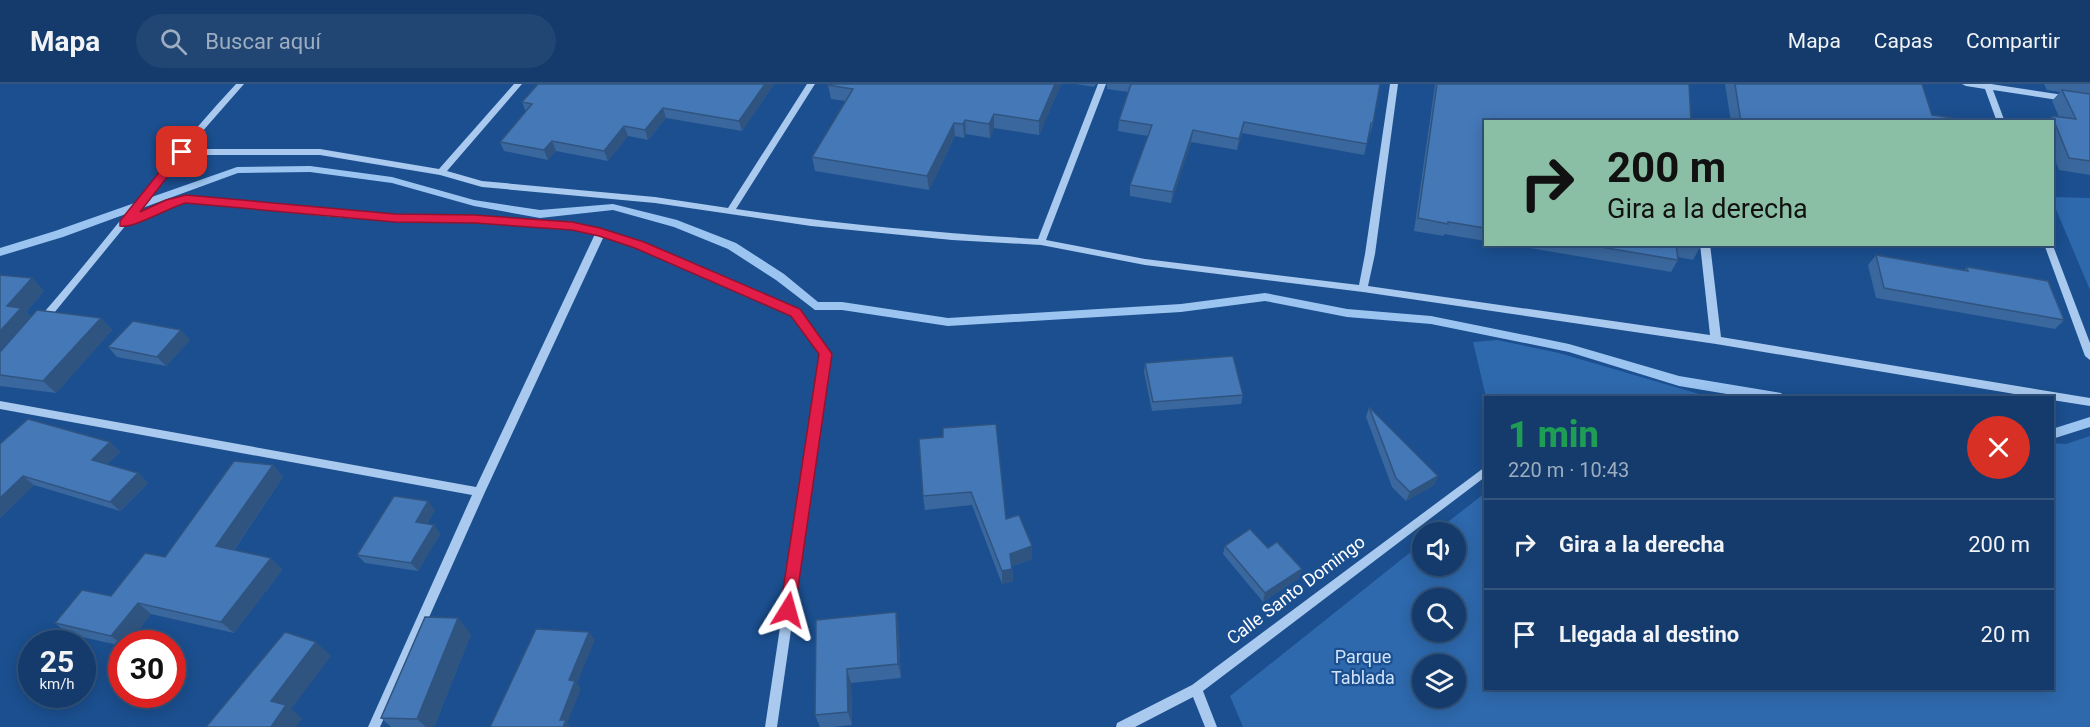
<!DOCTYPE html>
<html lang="es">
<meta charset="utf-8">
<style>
:root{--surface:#143b6b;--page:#214673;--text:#f1f3f6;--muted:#9dadc1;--line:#33557e}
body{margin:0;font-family:Roboto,sans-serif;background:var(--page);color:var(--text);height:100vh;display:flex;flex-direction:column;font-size:22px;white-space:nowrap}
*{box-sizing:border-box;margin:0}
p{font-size:20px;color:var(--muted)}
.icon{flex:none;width:33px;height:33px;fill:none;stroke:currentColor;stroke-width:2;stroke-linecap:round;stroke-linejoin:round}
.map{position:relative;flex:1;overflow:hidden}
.details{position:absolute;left:1484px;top:312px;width:570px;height:294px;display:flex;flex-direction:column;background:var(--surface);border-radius:0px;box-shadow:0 3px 15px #0003,0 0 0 2px var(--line)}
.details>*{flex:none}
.hud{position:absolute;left:1484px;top:36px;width:570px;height:126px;border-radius:0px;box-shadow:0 3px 15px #0003,0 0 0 2px var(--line);background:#8abfa5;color:#111;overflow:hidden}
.fabs{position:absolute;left:1412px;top:438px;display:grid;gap:12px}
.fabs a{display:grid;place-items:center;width:54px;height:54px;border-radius:50%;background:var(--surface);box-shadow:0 3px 15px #0003,0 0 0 2px var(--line);font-size:30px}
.speed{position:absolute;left:18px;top:546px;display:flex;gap:12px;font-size:30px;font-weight:700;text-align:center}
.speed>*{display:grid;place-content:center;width:78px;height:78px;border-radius:50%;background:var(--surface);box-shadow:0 3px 15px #0003,0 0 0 2px var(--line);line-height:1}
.speed small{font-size:15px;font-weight:400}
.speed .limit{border:9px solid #d22;background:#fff;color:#111}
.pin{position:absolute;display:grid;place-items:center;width:51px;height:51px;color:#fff;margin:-26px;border-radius:12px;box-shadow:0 3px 9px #0006}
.me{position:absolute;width:66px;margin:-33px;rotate:8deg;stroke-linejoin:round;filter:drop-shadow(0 0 4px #0008)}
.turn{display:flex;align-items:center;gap:21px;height:126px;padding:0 24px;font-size:27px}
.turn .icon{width:78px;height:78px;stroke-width:2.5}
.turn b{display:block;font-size:42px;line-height:51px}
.round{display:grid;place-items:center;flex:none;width:63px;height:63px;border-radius:32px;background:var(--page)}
.overview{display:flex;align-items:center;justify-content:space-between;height:102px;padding:0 24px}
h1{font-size:36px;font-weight:800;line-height:45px;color:#1e9e55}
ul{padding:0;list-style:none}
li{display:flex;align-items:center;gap:18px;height:90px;padding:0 24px;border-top:2px solid var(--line)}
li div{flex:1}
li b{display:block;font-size:22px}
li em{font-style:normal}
header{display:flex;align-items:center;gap:36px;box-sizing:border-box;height:84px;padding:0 30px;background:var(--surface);border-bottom:2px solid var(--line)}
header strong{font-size:28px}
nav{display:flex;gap:33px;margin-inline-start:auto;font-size:21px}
.search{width:420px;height:54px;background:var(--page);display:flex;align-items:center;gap:15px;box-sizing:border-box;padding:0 21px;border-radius:33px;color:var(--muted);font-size:22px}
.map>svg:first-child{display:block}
.green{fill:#2e69ad;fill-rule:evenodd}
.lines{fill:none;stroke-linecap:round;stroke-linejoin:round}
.stream{fill:#9cc4f0;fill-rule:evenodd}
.minor{fill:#a9c9ee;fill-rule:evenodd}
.wall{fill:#3a679d}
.shaded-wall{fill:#305480}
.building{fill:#4478b7;stroke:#305480;stroke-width:1.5}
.route{fill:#e11d48;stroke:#92132f;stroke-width:1.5}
.labels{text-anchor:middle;stroke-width:4.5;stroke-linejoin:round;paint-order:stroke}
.street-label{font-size:18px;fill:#fff;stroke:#1b4f8f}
.park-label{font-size:18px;fill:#cfe3fa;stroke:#1b4f8f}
</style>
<header>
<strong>Mapa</strong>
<div class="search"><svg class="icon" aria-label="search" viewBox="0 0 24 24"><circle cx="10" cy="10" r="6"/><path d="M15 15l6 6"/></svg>Buscar aquí</div>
<nav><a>Mapa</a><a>Capas</a><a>Compartir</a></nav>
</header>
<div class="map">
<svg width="2090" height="643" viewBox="0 0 2090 643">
<rect width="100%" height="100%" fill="#1b4f8f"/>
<path class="green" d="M 2052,113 L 2090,114 L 2090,206 L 2052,116 Z
M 1497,256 L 1559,269 L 1706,312 L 1720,313 L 1486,313 L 1473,258 Z
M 2090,352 L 2090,643 L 1243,643 L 1230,612 L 1422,459 L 1422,482 L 1455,482 L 1455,448 L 1435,448 L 1485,409 L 1485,604 L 2052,604 L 2052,359 L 2066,360 ZM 1422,514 L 1455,514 L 1455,548 L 1422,548 ZM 1422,580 L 1455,580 L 1455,614 L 1422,614 Z"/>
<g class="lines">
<path class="stream" d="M 310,82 L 392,93 L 474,116 L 540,126 L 613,120 L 677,136 L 736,159 L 784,190 L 818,218 L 842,218 L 948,234 L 1181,220 L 1265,209 L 1347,225 L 1431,232 L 1569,260 L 1679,292 L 1781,309 L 1787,314 L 1751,314 L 1679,302 L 1569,268 L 1431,240 L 1347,233 L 1265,217 L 1181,228 L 948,242 L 842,226 L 815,226 L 776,196 L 728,165 L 674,143 L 613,126 L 540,134 L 474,122 L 392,99 L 310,88 L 238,89 L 63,153 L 0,172 L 0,164 L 55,147 L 237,83 Z
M 2090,333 L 2090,343 L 2052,355 L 2052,345 Z"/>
<path class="minor" d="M 236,0 L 244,0 L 187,65 L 320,65 L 439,85 L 514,0 L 522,0 L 447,87 L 482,97 L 655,113 L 728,124 L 807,0 L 815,0 L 736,125 C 837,140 937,149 1038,155 L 1098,0 L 1106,0 L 1046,156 L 1145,175 L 1359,201 L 1365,170 L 1390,0 L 1398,0 L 1375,170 L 1368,202 L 1710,251 L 1700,160 L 1710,160 L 1721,253 L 2090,314 L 2090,322 L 2052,316 L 2052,314 L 2039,314 L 1716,260 L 1363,208 L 1145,181 L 1041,161 L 952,156 L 811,142 L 655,119 L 482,103 L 440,91 L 320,71 L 183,71 L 135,131 L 167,117 L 186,112 L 395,131 L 475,132 L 571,139 L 601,145 L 642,159 L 798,226 L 831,270 L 777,643 L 765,643 L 821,271 L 792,232 L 636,163 L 604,152 L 485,408 L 380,643 L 368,643 L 472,411 L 0,325 L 0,317 L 476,403 L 595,150 C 529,137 462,140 395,137 C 325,134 256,124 186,118 L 173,121 L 126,141 L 45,240 L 39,240 L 37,237 L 39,234 C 106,158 166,75 236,0 Z
M 1962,0 L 1991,0 L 2090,15 L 2090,21 L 1993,6 L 2005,38 L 1997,38 L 1985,5 L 1966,2 Z
M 2052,159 L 2090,259 L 2090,276 L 2085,272 L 2044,160 L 2052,160 Z
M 1485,383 L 1485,393 L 1203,607 L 1217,643 L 1205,643 L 1193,613 L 1135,643 L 1116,643 L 1117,639 L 1192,601 Z"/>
</g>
<path class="wall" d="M 538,0 L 774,0 L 742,47 L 666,34 L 648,56 L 628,52 L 608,77 L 556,67 L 548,76 L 504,67 L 500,58 L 526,28 L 522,18 Z
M 829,0 L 1061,0 L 1039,51 L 994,44 L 990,54 L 966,50 L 964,54 L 955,52 L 929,106 L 815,87 L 812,73 L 846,17 L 831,15 L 828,1 Z
M 1076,0 L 1096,0 L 1094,3 Z
M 1107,0 L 1380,0 L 1373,39 L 1370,50 L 1369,50 L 1364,71 L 1242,49 L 1237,66 L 1191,58 L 1171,119 L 1130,112 L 1130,101 L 1148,52 L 1118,47 L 1119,36 L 1128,8 L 1107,5 Z
M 1435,0 L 1689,0 L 1485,38 L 1485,157 L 1444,150 L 1444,152 L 1414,147 Z
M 1725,0 L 1922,0 L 1932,31 L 1954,38 L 1731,38 Z
M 2044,0 L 2090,0 L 2090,91 L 2059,86 L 2052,68 L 2052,38 L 2047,38 L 2052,32 L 2059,33 L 2052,17 L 2060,8 L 2047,6 Z
M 1506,160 L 1700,160 L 1700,163 L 1693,176 L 1678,173 L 1678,176 L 1671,188 Z
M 1799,160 L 1825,160 L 1823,164 Z
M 1876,171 L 1964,187 L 1967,183 L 2064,236 L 2055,245 L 1876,214 L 1868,181 Z
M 0,191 L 32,194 L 44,207 L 26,228 L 31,233 L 101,234 L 112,246 L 56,309 L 0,302 Z
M 190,256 L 166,282 L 117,273 L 108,263 Z
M 1145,279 L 1243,311 L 1241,320 L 1152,327 L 1144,288 Z
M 1369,323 L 1438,392 L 1434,401 L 1406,417 L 1392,403 L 1366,333 Z
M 919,355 L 1006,435 L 1032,462 L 1032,475 L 1012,482 L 1013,497 L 1002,500 L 972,421 L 925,426 L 923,412 Z
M 110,358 L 120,368 L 107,380 L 138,389 L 148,399 L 120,427 L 34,401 L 0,434 L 0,360 Z
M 273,381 L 283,393 L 234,466 L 271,474 L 282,486 L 234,549 L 151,530 L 128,560 L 122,560 L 122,562 L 69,550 L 55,539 L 111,512 L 165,473 Z
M 435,426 L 427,440 L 434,441 L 440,450 L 418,487 L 365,479 L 357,471 Z
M 1225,462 L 1299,494 L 1263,518 L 1223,470 Z
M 896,528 L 898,542 L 901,594 L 851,599 L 852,641 L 832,643 L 820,643 L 815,631 L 816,536 Z
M 471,550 L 434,643 L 391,643 L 381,634 Z"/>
<path class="shaded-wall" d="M 765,0 L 774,0 L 742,47 L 739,37 Z
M 1055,0 L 1061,0 L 1039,51 L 1039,37 Z
M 663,24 L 666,34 L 648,56 L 645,46 Z
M 994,30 L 994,44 L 990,54 L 989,40 Z
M 965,36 L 966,50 L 964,54 L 963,40 Z
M 1244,38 L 1242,49 L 1237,66 L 1239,55 Z
M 954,39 L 955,52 L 929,106 L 927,92 Z
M 624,42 L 628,52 L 608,77 L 604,67 Z
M 1193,46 L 1191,58 L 1171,119 L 1173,108 Z
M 552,57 L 556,67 L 548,76 L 544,66 Z
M 32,194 L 44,207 L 26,228 L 34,237 L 0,275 L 0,247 L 7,222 Z
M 101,234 L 112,246 L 56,309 L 43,297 Z
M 181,246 L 190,256 L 166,282 L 157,273 Z
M 110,358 L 120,368 L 102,385 L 92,376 Z
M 273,381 L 283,393 L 228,474 L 216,462 Z
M 138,389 L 148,399 L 120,427 L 110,418 Z
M 23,392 L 34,401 L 0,434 L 0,414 Z
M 1438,392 L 1434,401 L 1406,417 L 1410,408 Z
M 428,417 L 435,426 L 423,447 L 416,438 Z
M 434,441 L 440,450 L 418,487 L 411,479 Z
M 1032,462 L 1032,475 L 1011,482 L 1010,470 Z
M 271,474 L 282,486 L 234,549 L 221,538 Z
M 1012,485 L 1013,497 L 1002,500 L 1002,487 Z
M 1302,485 L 1299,494 L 1263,518 L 1265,509 Z
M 138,519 L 151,530 L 128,560 L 122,560 L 111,552 Z
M 896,528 L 898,542 L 901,594 L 898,580 Z
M 458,534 L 471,550 L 434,643 L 426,643 L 417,635 Z
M 589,548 L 595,556 L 577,599 L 581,605 L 567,639 L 571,643 L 563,643 L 560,636 L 569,596 Z
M 316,558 L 331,572 L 291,625 L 302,634 L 296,643 L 271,643 L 271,617 Z
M 847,585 L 851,599 L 852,641 L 848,628 Z"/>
<path class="building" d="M 538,0 L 765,0 L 739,37 L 663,24 L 645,46 L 624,42 L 604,67 L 552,57 L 544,66 L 500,58 L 532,20 L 522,18 Z
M 829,0 L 1055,0 L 1039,37 L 994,30 L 989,40 L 965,36 L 963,40 L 954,39 L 927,92 L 812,73 L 853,5 L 828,1 Z
M 1131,0 L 1380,0 L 1373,39 L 1371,39 L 1367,60 L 1244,38 L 1239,55 L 1193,46 L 1173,108 L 1130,101 L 1152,41 L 1119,36 Z
M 1437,0 L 1689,0 L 1691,38 L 1485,38 L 1485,144 L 1448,138 L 1448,140 L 1418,134 Z
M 1735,0 L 1922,0 L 1932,31 L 1953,34 L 1954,38 L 1741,38 Z
M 2062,6 L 2090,10 L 2090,77 L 2069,74 L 2052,32 L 2076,35 Z
M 1583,160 L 1676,160 L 1678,176 Z
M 1684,160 L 1700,160 L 1700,163 Z
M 1876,171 L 1968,187 L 1967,183 L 2048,197 L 2064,236 L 1884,204 Z
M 0,191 L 32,194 L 7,222 L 21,224 L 0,247 Z
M 37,226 L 101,234 L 43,297 L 0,291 L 0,268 Z
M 133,237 L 181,246 L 157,273 L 108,263 Z
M 1233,272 L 1243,311 L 1153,318 L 1145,279 Z
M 1369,323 L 1438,392 L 1410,408 L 1396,394 Z
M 28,335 L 110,358 L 92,376 L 138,389 L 110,418 L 23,392 L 0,414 L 0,360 Z
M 996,340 L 1006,435 L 1019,431 L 1032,462 L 1010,470 L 1012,485 L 1002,487 L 971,408 L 923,412 L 919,355 L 943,353 L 943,344 Z
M 234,377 L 273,381 L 216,462 L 271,474 L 221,538 L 138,519 L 111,552 L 55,539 L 82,506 L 111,512 L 145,469 L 165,473 Z
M 394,412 L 428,417 L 416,438 L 434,441 L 411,479 L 357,471 Z
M 1250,445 L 1268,464 L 1277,458 L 1302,485 L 1265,509 L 1225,462 Z
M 896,528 L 898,580 L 847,585 L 848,628 L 815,631 L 816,536 Z
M 425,533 L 458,534 L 417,635 L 381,634 Z
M 536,545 L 589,548 L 569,596 L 575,597 L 560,636 L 566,636 L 563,643 L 490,643 Z
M 285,548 L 316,558 L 271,617 L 286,621 L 271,643 L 206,643 Z"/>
<path class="route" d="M 182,64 L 185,65 L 185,70 L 140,128 L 166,116 L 186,111 L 395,130 L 475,131 L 572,138 L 600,144 L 644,158 L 800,225 L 832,270 L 794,531 L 788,533 L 783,531 L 780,526 L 819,270 L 791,232 L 635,164 L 599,152 L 572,146 L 475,139 L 395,138 L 186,119 C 169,123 134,145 120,142 L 120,137 L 178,65 Z"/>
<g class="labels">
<g class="street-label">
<text transform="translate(1296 506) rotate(-37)" y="6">Calle Santo Domingo</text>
</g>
<g class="park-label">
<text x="1363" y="579">Parque<tspan x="1363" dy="21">Tablada</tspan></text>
</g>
</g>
</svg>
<div class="fabs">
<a><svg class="icon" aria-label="sound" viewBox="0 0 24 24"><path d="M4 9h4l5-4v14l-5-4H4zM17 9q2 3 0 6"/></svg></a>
<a><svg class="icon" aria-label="search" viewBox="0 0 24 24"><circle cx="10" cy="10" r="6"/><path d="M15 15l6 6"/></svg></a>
<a><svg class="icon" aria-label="layers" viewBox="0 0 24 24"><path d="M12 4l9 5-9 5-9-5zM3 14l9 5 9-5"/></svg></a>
</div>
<div class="speed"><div>25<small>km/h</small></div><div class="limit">30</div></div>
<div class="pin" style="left:182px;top:68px;background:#d93025"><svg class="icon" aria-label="arrive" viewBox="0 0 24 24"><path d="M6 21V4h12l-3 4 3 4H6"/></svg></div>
<svg class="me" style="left:788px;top:526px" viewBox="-20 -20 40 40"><path d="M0-17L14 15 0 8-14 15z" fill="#e11d48" stroke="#fff" stroke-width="4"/></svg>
<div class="hud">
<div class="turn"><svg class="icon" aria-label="right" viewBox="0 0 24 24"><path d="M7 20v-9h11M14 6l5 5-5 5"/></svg><div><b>200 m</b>Gira a la derecha</div></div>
</div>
<section class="details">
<div class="overview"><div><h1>1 min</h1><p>220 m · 10:43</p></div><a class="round" style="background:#d93025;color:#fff"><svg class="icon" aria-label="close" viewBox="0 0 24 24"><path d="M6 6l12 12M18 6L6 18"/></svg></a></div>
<ul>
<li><svg class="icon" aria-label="right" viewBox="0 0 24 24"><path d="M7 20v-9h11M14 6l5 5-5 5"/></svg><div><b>Gira a la derecha</b></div><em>200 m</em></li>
<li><svg class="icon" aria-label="arrive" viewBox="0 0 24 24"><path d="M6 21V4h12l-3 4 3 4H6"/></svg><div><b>Llegada al destino</b></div><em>20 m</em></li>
</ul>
</section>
</div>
